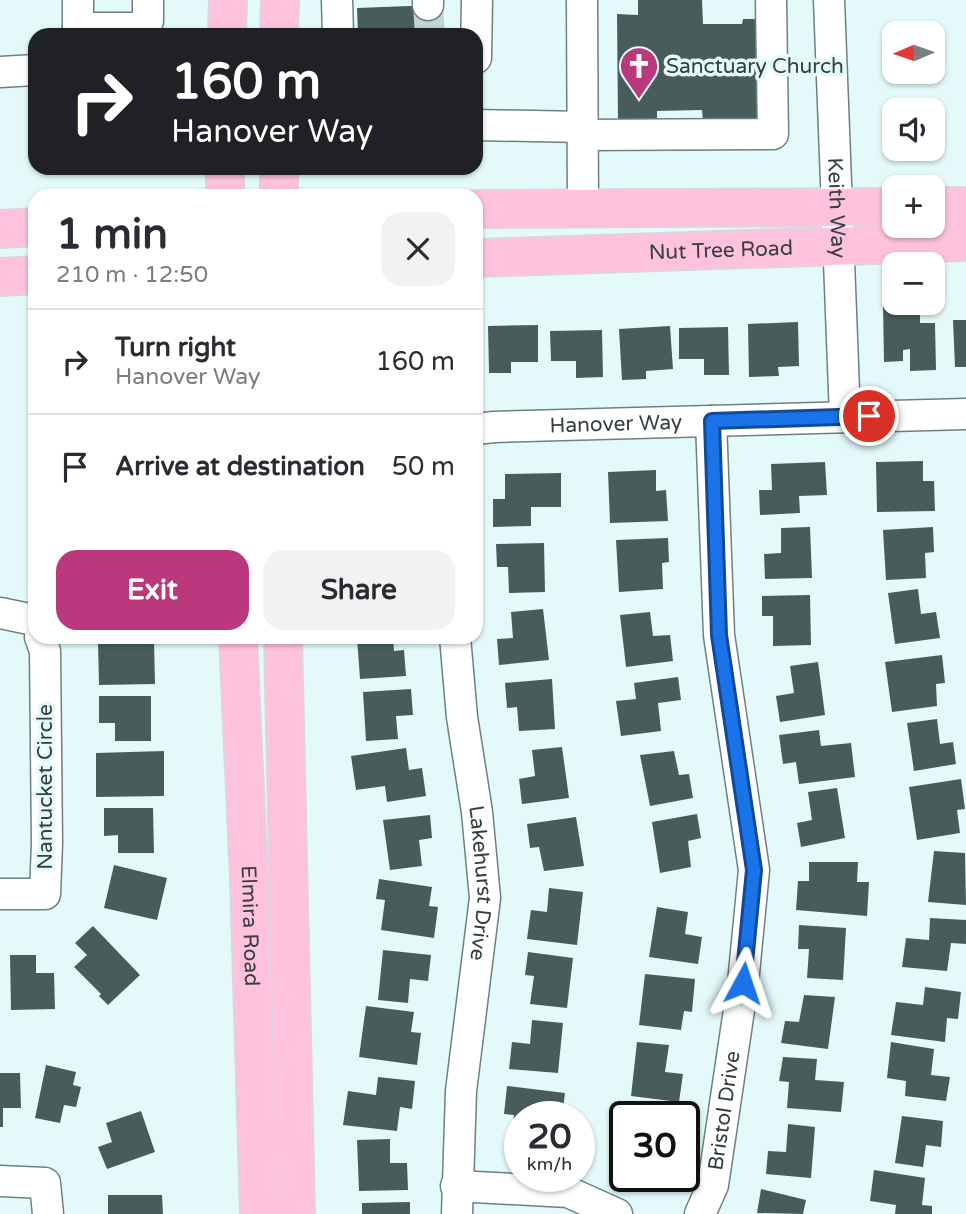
<!DOCTYPE html>
<meta charset="utf-8">
<style>
:root{--surface:#fff;--page:#f2f2f3;--text:#2b2b33;--muted:#7c7c81;--line:#e1e1e2;--accent:#bc387d}
body{margin:0;font-family:"Varela Round",sans-serif;background:var(--page);color:var(--text);height:100vh;display:flex;flex-direction:column;font-size:26px;white-space:nowrap}
*{box-sizing:border-box;margin:0}
p{font-size:23px;color:var(--muted)}
.icon{flex:none;width:38px;height:38px;fill:none;stroke:currentColor;stroke-width:2;stroke-linecap:round;stroke-linejoin:round}
.map{position:relative;flex:1;overflow:hidden}
.drawer{position:absolute;left:28px;top:189px;width:455px;height:455px;display:flex;flex-direction:column;background:var(--surface);border-radius:21px;box-shadow:0 2px 5px #0004}
.drawer>*{flex:none}
.guide{position:absolute;left:28px;top:28px;width:455px;height:147px;border-radius:21px;box-shadow:0 2px 5px #0004;background:#202124;color:#fff;overflow:hidden}
.needle{width:46px;rotate:268deg}
.buttons{position:absolute;left:882px;top:21px;display:grid;gap:14px}
.buttons a{display:grid;place-items:center;width:63px;height:63px;border-radius:14px;background:var(--surface);box-shadow:0 2px 5px #0004;font-size:35px}
.speed{position:absolute;left:504px;top:1101px;display:flex;gap:14px;font-size:35px;font-weight:700;text-align:center}
.speed>*{display:grid;place-content:center;width:91px;height:91px;border-radius:50%;background:var(--surface);box-shadow:0 2px 5px #0004;line-height:1}
.speed small{font-size:18px;font-weight:400}
.speed .limit{border:4px solid #111;border-radius:10px;background:#fff;color:#111}
.pin{position:absolute;display:grid;place-items:center;width:60px;height:60px;color:#fff;margin:-30px;border:4px solid #fff;border-radius:50%;box-shadow:0 2px 7px #0007}
.me{position:absolute;width:77px;margin:-38px;rotate:5deg;stroke-linejoin:round;filter:drop-shadow(0 0 5px #0008)}
.turn{display:flex;align-items:center;gap:24px;height:147px;padding:0 28px;font-size:32px}
.turn .icon{width:91px;height:91px;stroke-width:2.5}
.turn b{display:block;font-size:49px;line-height:60px}
.round{display:grid;place-items:center;flex:none;width:74px;height:74px;border-radius:21px;background:var(--page)}
.summary{display:flex;align-items:center;justify-content:space-between;height:119px;padding:0 28px}
h1{font-size:42px;font-weight:700;line-height:52px}
.button{display:flex;gap:14px;margin-top:auto;padding:14px 28px}
.button a{flex:1;height:80px;border-radius:21px;background:var(--accent);color:#fff;font-size:28px;font-weight:700;line-height:80px;text-align:center}
.button a+a{background:var(--page);color:var(--text)}
ul{padding:0;list-style:none}
li{display:flex;align-items:center;gap:21px;height:105px;padding:0 28px;border-top:2px solid var(--line)}
li div{flex:1}
li b{display:block;font-size:26px}
li em{font-style:normal}
.map>svg:first-child{display:block}
.building{fill:#495c5c}
.lines{fill:none;stroke-linecap:round;stroke-linejoin:round}
.minor-tunnel{stroke:#c1d5d5;stroke-width:30;stroke-dasharray:30 15;stroke-linecap:butt}
.minor-casing{stroke:#6d8182;stroke-width:33}
.major-casing{stroke:#d7d9d9;stroke-width:40}
.minor{stroke:#fff;stroke-width:30}
.major{stroke:#fec2dd;stroke-width:37}
.route-casing{stroke:#114b97;stroke-width:18}
.route{stroke:#1a73e8;stroke-width:12}
.labels{text-anchor:middle;stroke-width:7;stroke-linejoin:round;paint-order:stroke}
.poi-label{font-size:21px;fill:#363f3f;stroke:#e4fafa;text-anchor:start}
.street-label{font-size:21px;fill:#363f3f;stroke:#e4fafa}
</style>
<div class="map">
<svg width="966" height="1214" viewBox="0 0 966 1214">
<rect width="100%" height="100%" fill="#e4fafa"/>
<path class="building" d="M 638,0 L 702,0 L 703,24 L 742,24 L 743,19 L 761,19 L 762,121 L 703,121 L 702,110 L 657,111 L 657,121 L 618,122 L 617,14 L 638,15 Z
M 435,5 L 436,35 L 358,35 L 357,8 Z
M 883,303 L 920,303 L 920,323 L 935,323 L 936,370 L 910,371 L 910,349 L 903,350 L 903,361 L 884,362 Z
M 953,320 L 966,320 L 966,367 L 955,367 Z
M 798,322 L 799,366 L 778,367 L 779,376 L 749,377 L 748,324 Z
M 538,325 L 538,362 L 511,362 L 511,373 L 489,373 L 488,326 Z
M 670,326 L 673,369 L 646,371 L 646,379 L 622,380 L 619,329 Z
M 728,327 L 729,375 L 704,375 L 704,359 L 679,359 L 679,328 Z
M 602,330 L 603,377 L 576,378 L 576,361 L 551,361 L 550,331 Z
M 923,461 L 923,481 L 934,481 L 935,511 L 877,512 L 876,462 Z
M 825,462 L 827,495 L 799,496 L 800,513 L 760,515 L 759,490 L 772,490 L 771,464 Z
M 656,470 L 656,491 L 666,490 L 668,521 L 610,523 L 608,472 Z
M 561,473 L 561,507 L 531,507 L 531,526 L 493,527 L 493,499 L 505,499 L 505,474 Z
M 810,527 L 812,578 L 765,579 L 764,554 L 781,553 L 781,528 Z
M 933,527 L 934,552 L 925,553 L 926,578 L 886,580 L 883,530 Z
M 668,538 L 669,562 L 662,563 L 663,589 L 619,592 L 616,540 Z
M 544,543 L 545,592 L 509,593 L 508,567 L 497,567 L 496,544 Z
M 918,589 L 921,614 L 936,612 L 940,638 L 895,644 L 888,593 Z
M 810,595 L 811,645 L 773,646 L 773,616 L 762,616 L 762,596 Z
M 543,609 L 549,660 L 499,665 L 497,639 L 513,638 L 511,612 Z
M 650,612 L 653,636 L 670,635 L 673,661 L 626,667 L 620,615 Z
M 357,637 L 393,637 L 394,651 L 404,650 L 406,676 L 360,679 Z
M 154,640 L 155,684 L 99,685 L 98,641 Z
M 942,655 L 945,683 L 936,684 L 937,706 L 892,712 L 885,662 Z
M 818,662 L 825,715 L 780,722 L 776,696 L 794,693 L 790,666 Z
M 678,677 L 681,700 L 658,703 L 661,731 L 621,736 L 616,701 L 636,699 L 634,683 Z
M 552,679 L 555,729 L 519,731 L 517,707 L 507,708 L 505,683 Z
M 411,689 L 413,715 L 396,716 L 398,739 L 366,741 L 363,692 Z
M 99,696 L 151,696 L 151,741 L 115,741 L 115,723 L 99,723 Z
M 937,719 L 940,744 L 953,742 L 956,764 L 914,771 L 907,723 Z
M 819,730 L 821,746 L 851,743 L 855,777 L 799,784 L 796,762 L 783,764 L 779,735 Z
M 562,747 L 569,798 L 522,804 L 519,779 L 535,776 L 532,750 Z
M 406,748 L 409,770 L 422,768 L 426,796 L 387,802 L 385,786 L 356,790 L 351,756 Z
M 164,751 L 164,796 L 96,797 L 96,753 Z
M 674,751 L 679,775 L 689,774 L 693,798 L 650,806 L 640,755 Z
M 961,779 L 965,809 L 957,810 L 960,833 L 917,840 L 909,787 Z
M 837,788 L 845,838 L 801,847 L 797,823 L 812,820 L 808,792 Z
M 104,808 L 153,808 L 154,853 L 118,853 L 118,835 L 104,836 Z
M 697,814 L 701,838 L 688,841 L 691,867 L 660,873 L 652,822 Z
M 430,815 L 432,838 L 419,840 L 422,866 L 390,870 L 383,820 Z
M 576,817 L 584,866 L 544,871 L 539,847 L 530,848 L 527,824 Z
M 934,851 L 965,853 L 966,905 L 928,902 Z
M 809,862 L 858,862 L 857,882 L 869,882 L 867,916 L 796,910 L 798,881 L 809,881 Z
M 114,865 L 167,878 L 157,920 L 104,908 Z
M 379,879 L 432,887 L 429,906 L 438,907 L 434,938 L 381,930 L 385,900 L 376,899 Z
M 549,888 L 583,892 L 577,945 L 527,939 L 531,910 L 547,912 Z
M 657,907 L 688,912 L 685,934 L 702,937 L 698,964 L 649,957 Z
M 930,918 L 966,920 L 966,944 L 951,943 L 947,971 L 902,967 L 906,938 L 929,940 Z
M 799,925 L 846,928 L 843,980 L 807,978 L 809,949 L 798,949 Z
M 93,926 L 140,975 L 108,1005 L 99,996 L 101,994 L 74,967 L 87,955 L 75,943 Z
M 383,950 L 431,955 L 428,981 L 410,979 L 408,1003 L 378,1000 Z
M 528,952 L 573,958 L 567,1008 L 530,1004 L 534,976 L 525,975 Z
M 10,955 L 36,955 L 36,973 L 54,973 L 55,1009 L 11,1010 Z
M 645,974 L 695,979 L 692,1012 L 684,1011 L 681,1030 L 639,1025 Z
M 925,987 L 961,992 L 958,1019 L 947,1018 L 945,1042 L 891,1035 L 896,1002 L 923,1005 Z
M 804,995 L 835,997 L 828,1049 L 781,1043 L 785,1021 L 799,1022 Z
M 366,1006 L 414,1012 L 411,1032 L 421,1033 L 417,1065 L 359,1057 Z
M 532,1020 L 563,1023 L 558,1073 L 509,1069 L 512,1042 L 530,1044 Z
M 637,1042 L 669,1045 L 665,1072 L 683,1074 L 679,1102 L 631,1096 Z
M 891,1042 L 934,1049 L 931,1075 L 950,1077 L 946,1101 L 905,1096 L 906,1081 L 887,1078 Z
M 783,1057 L 817,1059 L 815,1080 L 844,1082 L 841,1112 L 787,1108 L 789,1082 L 779,1081 Z
M 46,1065 L 76,1072 L 73,1085 L 81,1087 L 76,1107 L 64,1105 L 60,1123 L 35,1118 Z
M 0,1073 L 20,1073 L 21,1108 L 3,1108 L 3,1127 L 0,1127 Z
M 378,1077 L 415,1081 L 412,1109 L 400,1107 L 397,1131 L 343,1125 L 348,1091 L 376,1095 Z
M 507,1086 L 565,1093 L 562,1116 L 520,1116 L 520,1139 L 511,1138 L 514,1115 L 504,1114 Z
M 141,1111 L 155,1152 L 107,1169 L 98,1147 L 112,1142 L 106,1123 Z
M 624,1112 L 656,1115 L 656,1116 L 624,1116 Z
M 902,1116 L 943,1121 L 941,1147 L 926,1145 L 923,1167 L 895,1163 Z
M 788,1124 L 815,1127 L 811,1178 L 766,1174 L 768,1151 L 786,1152 Z
M 623,1131 L 625,1131 L 625,1163 L 620,1162 Z
M 390,1139 L 390,1163 L 407,1163 L 408,1190 L 359,1191 L 357,1140 Z
M 874,1170 L 925,1178 L 922,1205 L 932,1206 L 932,1214 L 895,1214 L 896,1205 L 870,1201 Z
M 625,1176 L 651,1176 L 650,1185 L 624,1182 Z
M 761,1189 L 806,1200 L 803,1214 L 757,1213 Z
M 108,1195 L 162,1195 L 163,1214 L 108,1214 Z
M 410,1202 L 410,1214 L 362,1214 L 362,1203 Z"/>
<g class="lines">
<path class="minor-tunnel" d="M 428,5 L 430,35"/>
<g class="minor-casing">
<g id="minor">
<path d="M 337,0 L 338,35"/>
<path d="M 428,0 L 428,5"/>
<path d="M 582,0 L 583,208"/>
<path id="s1" d="M 829,0 L 845,417"/>
<path d="M 78,28 L 142,28 L 148,21 L 148,0"/>
<path d="M 78,35 L 78,0"/>
<path d="M 476,58 L 477,0"/>
<path d="M 0,72 L 35,70"/>
<path d="M 476,125 L 583,127"/>
<path d="M 583,135 L 773,134 L 771,0"/>
<path id="s2" d="M 476,429 L 494,427 L 966,414"/>
<path d="M 0,613 L 34,620 L 35,622"/>
<path id="s3" d="M 455,637 L 462,717 L 477,812 L 485,898 L 461,1091 L 457,1214"/>
<path d="M 0,894 L 45,894 L 47,843 L 45,651 L 40,637"/>
<path d="M 0,1181 L 45,1183 L 48,1214"/>
<path d="M 456,1186 L 568,1192 L 617,1214"/>
<path id="s4" d="M 700,1214 L 713,1185 L 743,983 L 754,870 L 719,635 L 711,421"/>
</g>
</g>
<g class="major-casing">
<g id="major">
<path d="M 227,35 L 228,0"/>
<path d="M 279,35 L 280,0"/>
<path d="M 279,168 L 279,196"/>
<path d="M 225,196 L 225,168"/>
<path d="M 933,206 L 966,206"/>
<path d="M 476,209 L 894,207"/>
<path d="M 0,229 L 35,227"/>
<path id="s5" d="M 476,258 L 966,242"/>
<path d="M 0,277 L 35,275"/>
<path id="s6" d="M 238,637 L 249,879 L 259,1214"/>
<path d="M 283,637 L 296,1214"/>
</g>
</g>
<use href="#minor" class="minor"/>
<use href="#major" class="major"/>
</g>
<g class="lines">
<g class="route-casing">
<path id="route" d="M 743,983 L 754,870 L 719,635 L 712,421 L 869,416"/>
</g>
<use href="#route" class="route"/>
</g>
<defs>
<g id="church-pin" transform="scale(2.0125)"><path d="M0 17L-7.5 6A9.5 9.5 0 1 1 7.5 6Z" fill="#bc387d" stroke="#e4fafa"/><path d="M-1.2-6h2.4v3.5h3.3v2.4h-3.3V6h-2.4V-.1h-3.3v-2.4h3.3Z" fill="#fff"/></g>
</defs>
<g fill-rule="evenodd">
<use href="#church-pin" x="639" y="66"/>
</g>
<g class="labels">
<g class="poi-label">
<text x="666" y="73">Sanctuary Church</text>
</g>
<g class="street-label">
<text dy="7" stroke="none"><textPath href="#s1" startOffset="208">Keith Way</textPath></text>
<text dy="7" stroke="none"><textPath href="#s5" startOffset="245">Nut Tree Road</textPath></text>
<text dy="7" stroke="none"><textPath href="#s2" startOffset="140">Hanover Way</textPath></text>
<text transform="translate(45 787) rotate(-90)" y="7">Nantucket Circle</text>
<text dy="7" stroke="none"><textPath href="#s3" startOffset="248">Lakehurst Drive</textPath></text>
<text dy="7" stroke="none"><textPath href="#s6" startOffset="289">Elmira Road</textPath></text>
<text dy="7" stroke="none"><textPath href="#s4" startOffset="107">Bristol Drive</textPath></text>
</g>
</g>
</svg>
<div class="buttons">
<a><svg class="needle" viewBox="-14 -14 28 28"><path d="M0-13l5 13h-10z" fill="#e53935"/><path d="M0 13l5-13h-10z" fill="#7c7c81"/></svg></a>
<a><svg class="icon" aria-label="sound" viewBox="0 0 24 24"><path d="M4 9h4l5-4v14l-5-4H4zM17 9q2 3 0 6"/></svg></a>
<a>+</a>
<a>−</a>
</div>
<div class="speed"><div>20<small>km/h</small></div><div class="limit">30</div></div>
<div class="pin" style="left:869px;top:416px;background:#d93025"><svg class="icon" aria-label="arrive" viewBox="0 0 24 24"><path d="M6 21V4h12l-3 4 3 4H6"/></svg></div>
<svg class="me" style="left:743px;top:983px" viewBox="-20 -20 40 40"><path d="M0-17L14 15 0 8-14 15z" fill="#1a73e8" stroke="#fff" stroke-width="4"/></svg>
<div class="guide">
<div class="turn"><svg class="icon" aria-label="right" viewBox="0 0 24 24"><path d="M7 20v-9h11M14 6l5 5-5 5"/></svg><div><b>160 m</b>Hanover Way</div></div>
</div>
<section class="drawer">
<div class="summary"><div><h1>1 min</h1><p>210 m · 12:50</p></div><a class="round"><svg class="icon" aria-label="close" viewBox="0 0 24 24"><path d="M6 6l12 12M18 6L6 18"/></svg></a></div>
<ul>
<li><svg class="icon" aria-label="right" viewBox="0 0 24 24"><path d="M7 20v-9h11M14 6l5 5-5 5"/></svg><div><b>Turn right</b><p>Hanover Way</p></div><em>160 m</em></li>
<li><svg class="icon" aria-label="arrive" viewBox="0 0 24 24"><path d="M6 21V4h12l-3 4 3 4H6"/></svg><div><b>Arrive at destination</b></div><em>50 m</em></li>
</ul>
<div class="button"><a>Exit</a><a>Share</a></div>
</section>
</div>
